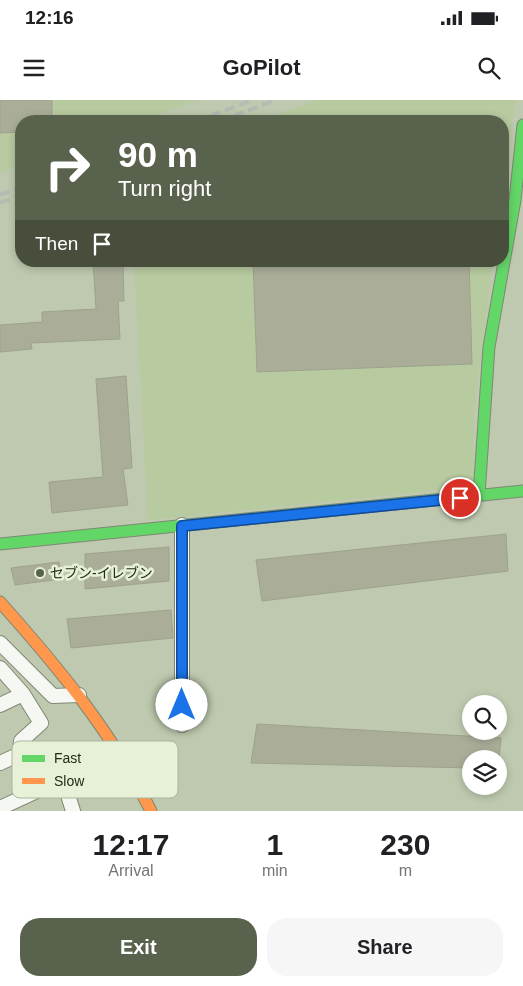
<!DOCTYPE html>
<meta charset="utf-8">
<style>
:root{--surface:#fff;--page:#f6f6f6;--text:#202124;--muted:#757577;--accent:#59624c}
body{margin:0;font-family:Helvetica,"Noto Sans JP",sans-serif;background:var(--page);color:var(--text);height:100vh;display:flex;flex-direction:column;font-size:19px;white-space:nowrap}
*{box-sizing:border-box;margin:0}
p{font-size:16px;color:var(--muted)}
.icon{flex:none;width:28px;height:28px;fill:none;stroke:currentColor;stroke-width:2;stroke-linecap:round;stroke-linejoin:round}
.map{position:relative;height:711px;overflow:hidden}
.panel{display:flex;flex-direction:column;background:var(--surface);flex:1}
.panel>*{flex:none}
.banner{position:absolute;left:15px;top:15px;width:494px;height:152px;border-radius:20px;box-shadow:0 2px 8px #0003;background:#59624c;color:#fff;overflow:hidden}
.tools{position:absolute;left:462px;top:595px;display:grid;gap:10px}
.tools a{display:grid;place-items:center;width:45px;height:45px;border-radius:50%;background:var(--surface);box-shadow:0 2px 8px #0003;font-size:25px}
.pin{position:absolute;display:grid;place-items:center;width:42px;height:42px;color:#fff;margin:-21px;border:2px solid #fff;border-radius:50%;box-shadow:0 1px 5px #0007}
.me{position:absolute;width:55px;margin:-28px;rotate:0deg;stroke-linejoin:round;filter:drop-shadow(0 0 4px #0008)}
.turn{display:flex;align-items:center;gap:18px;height:105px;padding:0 20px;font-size:22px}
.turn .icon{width:65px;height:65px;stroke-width:2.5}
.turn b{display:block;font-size:35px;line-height:42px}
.then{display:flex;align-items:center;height:48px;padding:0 20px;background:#0003;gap:10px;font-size:19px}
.eta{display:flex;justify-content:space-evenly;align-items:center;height:85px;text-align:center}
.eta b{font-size:30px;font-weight:700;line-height:35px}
.action{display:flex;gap:10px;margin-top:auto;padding:10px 20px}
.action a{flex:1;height:58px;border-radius:20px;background:var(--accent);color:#fff;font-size:20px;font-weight:700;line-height:58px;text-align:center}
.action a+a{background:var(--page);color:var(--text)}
.status{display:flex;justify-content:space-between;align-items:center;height:35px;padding:0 25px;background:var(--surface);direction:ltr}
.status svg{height:14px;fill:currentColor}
header{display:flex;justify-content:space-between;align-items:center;height:65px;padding:0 20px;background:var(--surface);font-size:22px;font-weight:700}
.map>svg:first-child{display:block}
.built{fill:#b8caa0}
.building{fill:#aaae99;stroke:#9ea28d}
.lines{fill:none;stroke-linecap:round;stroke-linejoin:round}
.street-casing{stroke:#7f8873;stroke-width:16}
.fast-casing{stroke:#7f8873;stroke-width:13}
.slow-casing{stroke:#7f8873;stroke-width:13}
.street{stroke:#f5f7f3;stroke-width:14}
.fast{stroke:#63d668;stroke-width:11}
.slow{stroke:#ff974d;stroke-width:11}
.rail{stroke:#b7bab3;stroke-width:4;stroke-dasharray:10 5;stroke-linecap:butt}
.route-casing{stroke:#114b97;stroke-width:12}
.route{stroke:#1a73e8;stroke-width:9}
.poi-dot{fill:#59624c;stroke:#e6f1d8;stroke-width:2}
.labels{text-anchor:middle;stroke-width:5;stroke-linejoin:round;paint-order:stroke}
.poi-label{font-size:14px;fill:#232a17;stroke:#e6f1d8;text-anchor:start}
.key{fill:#e6f1d8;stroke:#acb59e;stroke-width:1}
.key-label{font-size:14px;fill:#232a17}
</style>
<div class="status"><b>12:16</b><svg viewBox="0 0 49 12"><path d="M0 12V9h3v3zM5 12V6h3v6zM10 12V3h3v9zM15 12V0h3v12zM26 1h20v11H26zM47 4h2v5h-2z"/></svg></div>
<header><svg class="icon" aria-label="menu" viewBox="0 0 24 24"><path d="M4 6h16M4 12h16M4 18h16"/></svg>GoPilot<svg class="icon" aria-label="search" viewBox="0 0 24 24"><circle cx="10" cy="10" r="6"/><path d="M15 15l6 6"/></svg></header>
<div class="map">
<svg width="523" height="711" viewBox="0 0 523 711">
<rect width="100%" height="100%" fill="#bec9af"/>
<path class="built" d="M 0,0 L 200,0 L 142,21 L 21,21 L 21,65 L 0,73 Z
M 316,0 L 516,0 L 503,96 L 502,21 L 260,21 Z
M 134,161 L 493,161 L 474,311 L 473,387 L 148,420 Z"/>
<path class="building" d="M 0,0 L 52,0 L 52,21 L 21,21 L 21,32 L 0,33 Z
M 93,161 L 123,161 L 124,201 L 118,201 L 120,239 L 31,243 L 32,249 L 0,252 L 0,225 L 42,222 L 42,212 L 96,209 Z
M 253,161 L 469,161 L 472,264 L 257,272 Z
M 126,276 L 132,368 L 123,369 L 128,405 L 52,413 L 49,382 L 103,377 L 96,279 Z
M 506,434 L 508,471 L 262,501 L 256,460 Z
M 169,447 L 169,481 L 85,489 L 85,454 Z
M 59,462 L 62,479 L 15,485 L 11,468 Z
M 171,510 L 173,538 L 71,548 L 67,519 Z
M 257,624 L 501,638 L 499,659 L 471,659 L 471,668 L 251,663 Z"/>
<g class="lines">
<g class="street-casing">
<path id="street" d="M 182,425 L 182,625
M 0,543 L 53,596 L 79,595
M 0,568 L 23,594 L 41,623 L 21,641 L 20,654
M 0,605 L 23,594
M 0,663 L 20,654 L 57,670 L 63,679 L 73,711
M 0,708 L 63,679"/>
</g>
<g class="fast-casing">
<path id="fast" d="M 479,395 L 489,247 L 515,100 L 523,25
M 0,444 L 523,391"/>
</g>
<g class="slow-casing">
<path id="slow" d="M 0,502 C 58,567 112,632 151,711"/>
</g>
<use href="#street" class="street"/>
<use href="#fast" class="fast"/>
<use href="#slow" class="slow"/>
<path class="rail" d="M 197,21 L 253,0
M 220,21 L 276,0
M 0,95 L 21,87
M 0,103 L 21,95"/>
</g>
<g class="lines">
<g class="route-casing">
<path id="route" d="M 182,605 L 182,426 L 460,398"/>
</g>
<use href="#route" class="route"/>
</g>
<circle class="poi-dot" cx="40" cy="473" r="5"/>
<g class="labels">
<g class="poi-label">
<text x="50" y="478">セブン-イレブン</text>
</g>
</g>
<rect x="12" y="641" width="166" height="57" rx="8" class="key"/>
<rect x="22" y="655" width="23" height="7" fill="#63d668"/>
<rect x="22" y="678" width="23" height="6" fill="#ff974d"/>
<g class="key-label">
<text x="54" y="663">Fast</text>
<text x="54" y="686">Slow</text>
</g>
</svg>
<div class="tools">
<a><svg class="icon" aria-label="search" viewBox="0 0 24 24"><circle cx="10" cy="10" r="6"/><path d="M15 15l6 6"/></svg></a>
<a><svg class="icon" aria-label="layers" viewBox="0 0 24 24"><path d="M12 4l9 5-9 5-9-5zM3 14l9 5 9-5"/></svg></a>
</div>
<div class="pin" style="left:460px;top:398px;background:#d93025"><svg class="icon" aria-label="arrive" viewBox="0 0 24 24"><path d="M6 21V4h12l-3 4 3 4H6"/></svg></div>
<svg class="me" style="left:182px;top:605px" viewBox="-20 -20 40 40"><circle r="19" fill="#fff"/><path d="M0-13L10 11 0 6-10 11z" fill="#1a73e8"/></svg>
<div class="banner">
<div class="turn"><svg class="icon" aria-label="right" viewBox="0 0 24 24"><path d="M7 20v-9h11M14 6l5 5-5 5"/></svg><div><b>90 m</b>Turn right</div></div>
<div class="then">Then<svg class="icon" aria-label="arrive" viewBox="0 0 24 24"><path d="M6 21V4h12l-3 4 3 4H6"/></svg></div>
</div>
</div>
<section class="panel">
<div class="eta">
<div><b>12:17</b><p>Arrival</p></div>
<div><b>1</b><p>min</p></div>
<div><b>230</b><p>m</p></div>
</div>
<div class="action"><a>Exit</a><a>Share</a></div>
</section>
